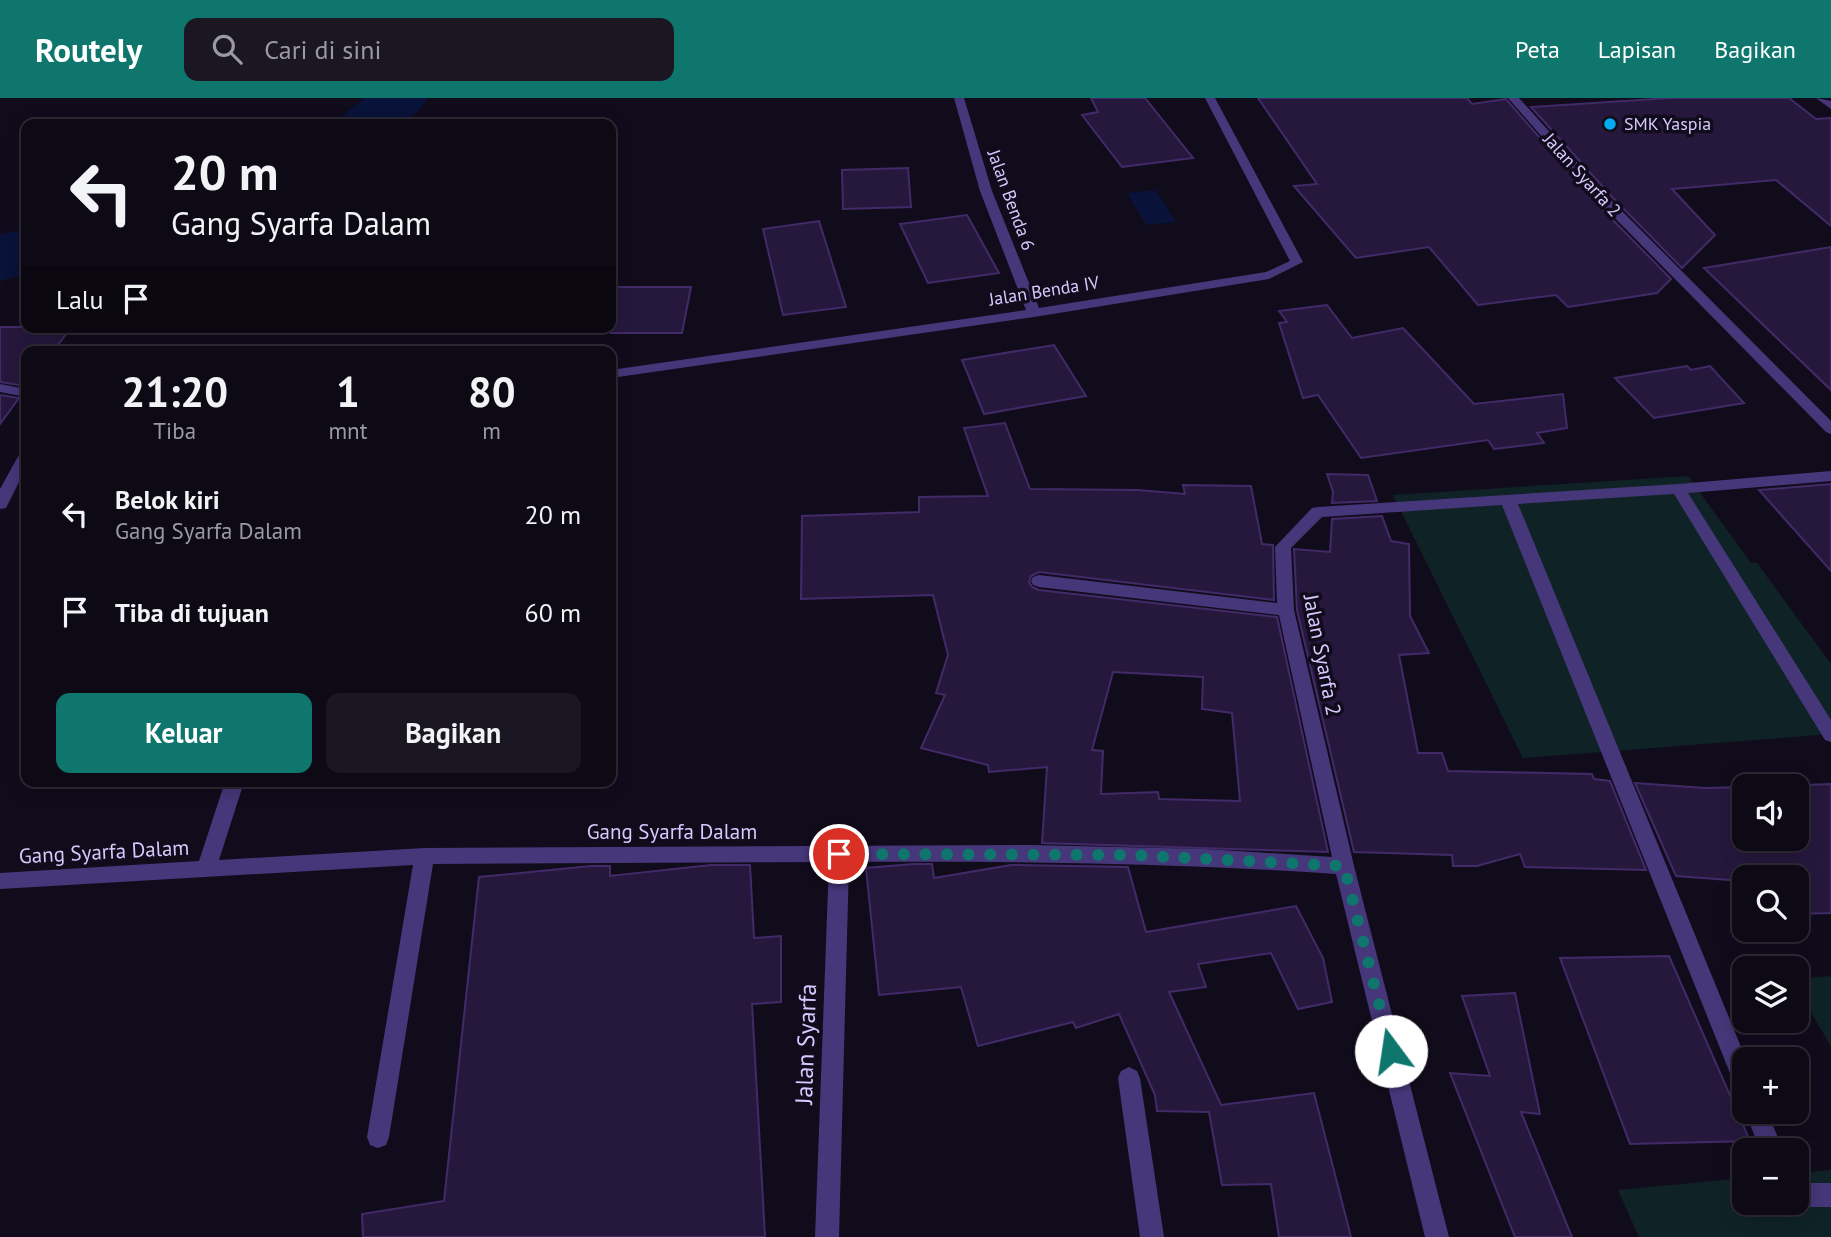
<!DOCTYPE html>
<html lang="id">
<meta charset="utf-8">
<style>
:root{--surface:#0d0915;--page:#1b1722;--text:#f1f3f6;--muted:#9a9aa0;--line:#2d2a34;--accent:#0f766e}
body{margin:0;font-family:"PT Sans",sans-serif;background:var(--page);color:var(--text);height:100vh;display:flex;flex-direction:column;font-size:26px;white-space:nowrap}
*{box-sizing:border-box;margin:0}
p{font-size:23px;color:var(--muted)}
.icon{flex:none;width:38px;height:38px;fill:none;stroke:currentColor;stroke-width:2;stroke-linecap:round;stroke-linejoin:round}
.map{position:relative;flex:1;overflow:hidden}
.side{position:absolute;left:21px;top:248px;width:595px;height:441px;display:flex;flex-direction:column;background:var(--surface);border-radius:14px;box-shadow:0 4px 18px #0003,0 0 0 2px var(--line)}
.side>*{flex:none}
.guide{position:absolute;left:21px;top:21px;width:595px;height:214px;border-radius:14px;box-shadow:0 4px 18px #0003,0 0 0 2px var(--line);background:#0d0915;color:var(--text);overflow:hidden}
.buttons{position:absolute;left:1732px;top:676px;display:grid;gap:14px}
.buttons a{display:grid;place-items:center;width:77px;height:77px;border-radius:14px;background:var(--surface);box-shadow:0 4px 18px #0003,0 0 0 2px var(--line);font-size:35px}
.pin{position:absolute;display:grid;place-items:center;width:60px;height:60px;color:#fff;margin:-30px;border:4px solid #fff;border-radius:50%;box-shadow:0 2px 7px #0007}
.me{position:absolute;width:77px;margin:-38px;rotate:346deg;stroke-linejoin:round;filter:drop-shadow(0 0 5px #0008)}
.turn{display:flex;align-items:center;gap:24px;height:147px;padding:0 35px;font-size:32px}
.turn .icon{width:91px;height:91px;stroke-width:2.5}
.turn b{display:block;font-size:49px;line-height:60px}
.then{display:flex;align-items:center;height:66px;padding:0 35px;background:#0003;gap:14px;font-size:26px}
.eta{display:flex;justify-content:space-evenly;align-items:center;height:119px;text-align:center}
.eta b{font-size:42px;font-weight:700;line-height:49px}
.action{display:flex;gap:14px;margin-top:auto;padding:14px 35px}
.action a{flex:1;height:80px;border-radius:14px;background:var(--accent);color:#fff;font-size:28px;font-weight:700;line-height:80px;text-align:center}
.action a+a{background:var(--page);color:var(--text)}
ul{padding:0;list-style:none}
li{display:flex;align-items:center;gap:21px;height:98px;padding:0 35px}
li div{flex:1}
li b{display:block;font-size:26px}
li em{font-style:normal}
header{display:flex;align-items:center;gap:42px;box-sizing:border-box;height:98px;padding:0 35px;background:var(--accent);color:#fff}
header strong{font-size:33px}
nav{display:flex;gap:38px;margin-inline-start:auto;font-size:24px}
.search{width:490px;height:63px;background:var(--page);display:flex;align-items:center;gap:18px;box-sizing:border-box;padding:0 24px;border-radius:14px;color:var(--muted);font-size:26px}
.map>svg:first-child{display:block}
.green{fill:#0f2326}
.water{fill:#091238}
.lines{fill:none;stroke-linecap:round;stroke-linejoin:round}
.river{fill:#091238;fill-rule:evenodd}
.building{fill:#26183d;stroke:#422a68;stroke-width:2;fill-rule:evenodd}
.minor{fill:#46377a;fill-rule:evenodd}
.route{stroke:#0f766e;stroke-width:12;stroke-dasharray:0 21.6}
.poi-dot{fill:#04aced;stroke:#110c1c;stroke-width:2.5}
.labels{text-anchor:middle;stroke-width:7;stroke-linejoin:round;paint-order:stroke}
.far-poi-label{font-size:18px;fill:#d8c8fe;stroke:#110c1c;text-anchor:start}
.far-street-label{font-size:18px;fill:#d8c8fe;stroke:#110c1c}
.street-label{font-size:21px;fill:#d8c8fe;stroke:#110c1c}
.near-street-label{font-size:24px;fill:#d8c8fe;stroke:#110c1c}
</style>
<header>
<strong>Routely</strong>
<div class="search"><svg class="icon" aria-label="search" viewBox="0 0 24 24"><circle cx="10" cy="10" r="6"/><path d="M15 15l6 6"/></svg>Cari di sini</div>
<nav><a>Peta</a><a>Lapisan</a><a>Bagikan</a></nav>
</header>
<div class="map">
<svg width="1831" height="1139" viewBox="0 0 1831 1139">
<rect width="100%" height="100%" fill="#110c1c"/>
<path class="green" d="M 1688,378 L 1751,465 L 1757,465 L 1831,566 L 1831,636 L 1523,660 L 1393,397 Z
M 1831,878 L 1831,948 L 1797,891 L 1797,881 Z
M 1831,1072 L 1831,1139 L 1639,1139 L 1618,1092 L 1745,1080 L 1745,1104 L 1797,1104 L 1797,1075 Z"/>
<path class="water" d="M 1156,92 L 1176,124 L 1146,127 L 1127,95 Z"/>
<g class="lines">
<path class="river" d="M 364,0 L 428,0 C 403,37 378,26 338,26 L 347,14 Z
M 26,130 L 26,176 L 0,183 L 0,137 Z"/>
</g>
<path class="building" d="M 1091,0 L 1145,0 L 1193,60 L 1122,69 L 1082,17 L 1098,14 Z
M 1258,0 L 1467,0 L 1472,6 L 1506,1 L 1600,109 L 1671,181 L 1657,195 L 1568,209 L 1556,197 L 1478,207 L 1429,149 L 1356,160 L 1294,88 L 1317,86 Z
M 1670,0 L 1789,0 L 1816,21 L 1831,20 L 1831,128 L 1776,82 L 1672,91 L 1715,137 L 1682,170 L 1612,99 L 1531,9 Z
M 908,70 L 911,109 L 843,111 L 842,72 Z
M 967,117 L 999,175 L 928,185 L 900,126 Z
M 819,123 L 846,209 L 783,217 L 763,131 Z
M 1831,149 L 1831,292 L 1704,170 Z
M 611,189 L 691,189 L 682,235 L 611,235 Z
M 1327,207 L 1352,240 L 1403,230 L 1474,306 L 1563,296 L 1567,330 L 1537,335 L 1544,345 L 1494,351 L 1488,342 L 1361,360 L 1318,297 L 1303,300 L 1279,225 L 1287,224 L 1279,213 Z
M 0,229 L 71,229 L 53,254 L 26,254 L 26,288 L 0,284 Z
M 1054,247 L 1086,298 L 984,316 L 962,262 Z
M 1687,268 L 1691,272 L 1710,268 L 1744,305 L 1654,320 L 1615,280 Z
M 0,297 L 19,300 L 0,326 Z
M 1005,325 L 1030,391 L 1138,392 L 1185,396 L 1183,387 L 1251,388 L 1262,446 L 1273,447 L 1274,502 L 1039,474 L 1031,478 L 1029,484 L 1032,489 L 1039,492 L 1277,519 L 1328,754 L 1042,745 L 1047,669 L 989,674 L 988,667 L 921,650 L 945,597 L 936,595 L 948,557 L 933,497 L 801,501 L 802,418 L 919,414 L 919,399 L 988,398 L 964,330 ZM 1113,574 L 1203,579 L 1202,611 L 1232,615 L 1240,703 L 1159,701 L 1158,694 L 1101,696 L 1103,653 L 1092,652 Z
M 1327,376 L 1368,377 L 1377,403 L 1332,405 L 1333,394 Z
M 1831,386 L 1831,473 L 1759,392 Z
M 1382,418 L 1391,443 L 1409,446 L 1410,518 L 1429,555 L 1399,557 L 1418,655 L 1442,655 L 1448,673 L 1592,676 L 1594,681 L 1610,683 L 1646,772 L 1525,769 L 1520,756 L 1477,768 L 1453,768 L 1452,757 L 1354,754 L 1297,512 L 1294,451 L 1330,454 L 1332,421 Z
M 1635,685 L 1705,690 L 1745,689 L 1745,740 L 1797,740 L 1797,688 L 1780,688 L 1831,686 L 1831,815 L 1797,816 L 1797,779 L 1745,779 L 1745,787 L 1743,783 L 1676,778 Z
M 913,766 L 932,766 L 934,780 L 1011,767 L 1128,769 L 1146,834 L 1296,808 L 1323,860 L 1332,904 L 1298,911 L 1271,855 L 1198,866 L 1206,889 L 1169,894 L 1221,1007 L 1314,995 L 1351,1139 L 1279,1139 L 1271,1086 L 1222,1087 L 1209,1014 L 1157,1013 L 1155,997 L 1119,916 L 1076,930 L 1073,924 L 978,948 L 961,889 L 879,897 L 866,770 Z
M 711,767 L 750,767 L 754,840 L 781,838 L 781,904 L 752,906 L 765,1139 L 363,1139 L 362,1116 L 444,1103 L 479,779 L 591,768 L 610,768 L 610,778 Z
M 1669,858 L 1750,1043 L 1630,1046 L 1560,860 Z
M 1515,895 L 1540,1016 L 1521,1014 L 1572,1139 L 1515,1139 L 1450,975 L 1490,978 L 1462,898 Z"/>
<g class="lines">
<path class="minor" d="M 954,0 L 964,0 L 992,93 L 1039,210 L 1266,174 L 1290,163 L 1205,0 L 1215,0 L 1303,164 L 1269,181 L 1034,219 L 611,280 L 611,272 L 1026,212 L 980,93 Z
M 1508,0 L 1519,0 L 1610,101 L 1831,323 L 1831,336 L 1826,334 L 1602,107 Z
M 1816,0 L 1831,3 L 1831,11 Z
M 0,286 L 26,291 L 26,299 L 0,294 Z
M 26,351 L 26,370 L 6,410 L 0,411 L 0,391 L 21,353 Z
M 1831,373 L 1831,383 L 1688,395 L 1831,622 L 1831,644 L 1825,642 L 1674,396 L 1518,406 L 1746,961 L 1745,996 L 1737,993 L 1734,985 L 1502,407 L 1322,419 L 1291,450 L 1294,512 L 1354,768 L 1449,1139 L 1425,1139 L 1336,776 C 1173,765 1012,763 849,764 L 839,1139 L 815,1139 L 829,764 L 433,766 L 389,1039 L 386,1047 L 378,1050 L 370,1047 L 367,1039 L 413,767 L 0,791 L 0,775 L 199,763 L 225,684 L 244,684 L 219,762 L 424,750 L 1031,747 L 1205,751 L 1332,759 L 1279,517 L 1039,489 L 1033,487 L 1031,483 L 1033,479 L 1039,477 L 1277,505 L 1275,449 L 1312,410 L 1318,409 L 1678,386 Z
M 1129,969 L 1137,973 L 1140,980 L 1164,1139 L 1140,1139 L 1118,980 L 1121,973 Z
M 1745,1013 L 1767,1013 L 1783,1052 L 1760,1052 Z
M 1797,1085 L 1831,1085 L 1831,1109 L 1797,1109 L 1789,1105 L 1797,1104 Z"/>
</g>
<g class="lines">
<path class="route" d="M 839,756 L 1131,757 L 1344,768 L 1391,953"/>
</g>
<circle class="poi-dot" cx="1610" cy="26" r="7"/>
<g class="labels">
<g class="far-poi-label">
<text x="1624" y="32">SMK Yaspia</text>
</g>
<g class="far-street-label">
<text transform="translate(1582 77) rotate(48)" y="6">Jalan Syarfa 2</text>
<text transform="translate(1011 102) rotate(70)" y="6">Jalan Benda 6</text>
<text transform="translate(1044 193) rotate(-9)" y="6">Jalan Benda IV</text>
</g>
<g class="street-label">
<text transform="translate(1322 557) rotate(79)" y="7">Jalan Syarfa 2</text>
<text x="672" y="741">Gang Syarfa Dalam</text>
<text transform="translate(104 754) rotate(-3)" y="7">Gang Syarfa Dalam</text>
</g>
<g class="near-street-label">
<text transform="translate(806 946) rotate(-88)" y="8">Jalan Syarfa</text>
</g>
</g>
</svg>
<div class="buttons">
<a><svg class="icon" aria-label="sound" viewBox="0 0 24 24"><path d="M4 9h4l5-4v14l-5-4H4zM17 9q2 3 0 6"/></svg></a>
<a><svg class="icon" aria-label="search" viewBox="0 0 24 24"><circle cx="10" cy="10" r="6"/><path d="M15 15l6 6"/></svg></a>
<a><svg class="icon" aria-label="layers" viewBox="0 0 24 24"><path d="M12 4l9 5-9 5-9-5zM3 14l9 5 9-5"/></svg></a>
<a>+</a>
<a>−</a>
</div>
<div class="pin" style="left:839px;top:756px;background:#d93025"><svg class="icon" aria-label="arrive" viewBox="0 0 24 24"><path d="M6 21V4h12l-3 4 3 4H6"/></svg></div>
<svg class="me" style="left:1391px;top:953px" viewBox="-20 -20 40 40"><circle r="19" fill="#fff"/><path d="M0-13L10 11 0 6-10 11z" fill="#0f766e"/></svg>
<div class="guide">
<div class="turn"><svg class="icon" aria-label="left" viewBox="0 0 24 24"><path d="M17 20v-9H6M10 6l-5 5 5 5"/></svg><div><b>20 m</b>Gang Syarfa Dalam</div></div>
<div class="then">Lalu<svg class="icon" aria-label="arrive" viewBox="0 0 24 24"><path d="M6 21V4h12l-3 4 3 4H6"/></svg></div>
</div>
<section class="side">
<div class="eta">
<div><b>21:20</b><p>Tiba</p></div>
<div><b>1</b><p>mnt</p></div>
<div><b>80</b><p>m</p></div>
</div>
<ul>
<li><svg class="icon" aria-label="left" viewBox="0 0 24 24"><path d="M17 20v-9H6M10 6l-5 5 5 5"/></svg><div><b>Belok kiri</b><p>Gang Syarfa Dalam</p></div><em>20 m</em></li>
<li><svg class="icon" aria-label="arrive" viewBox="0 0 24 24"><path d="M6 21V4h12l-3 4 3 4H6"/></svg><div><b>Tiba di tujuan</b></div><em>60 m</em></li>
</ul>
<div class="action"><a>Keluar</a><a>Bagikan</a></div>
</section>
</div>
